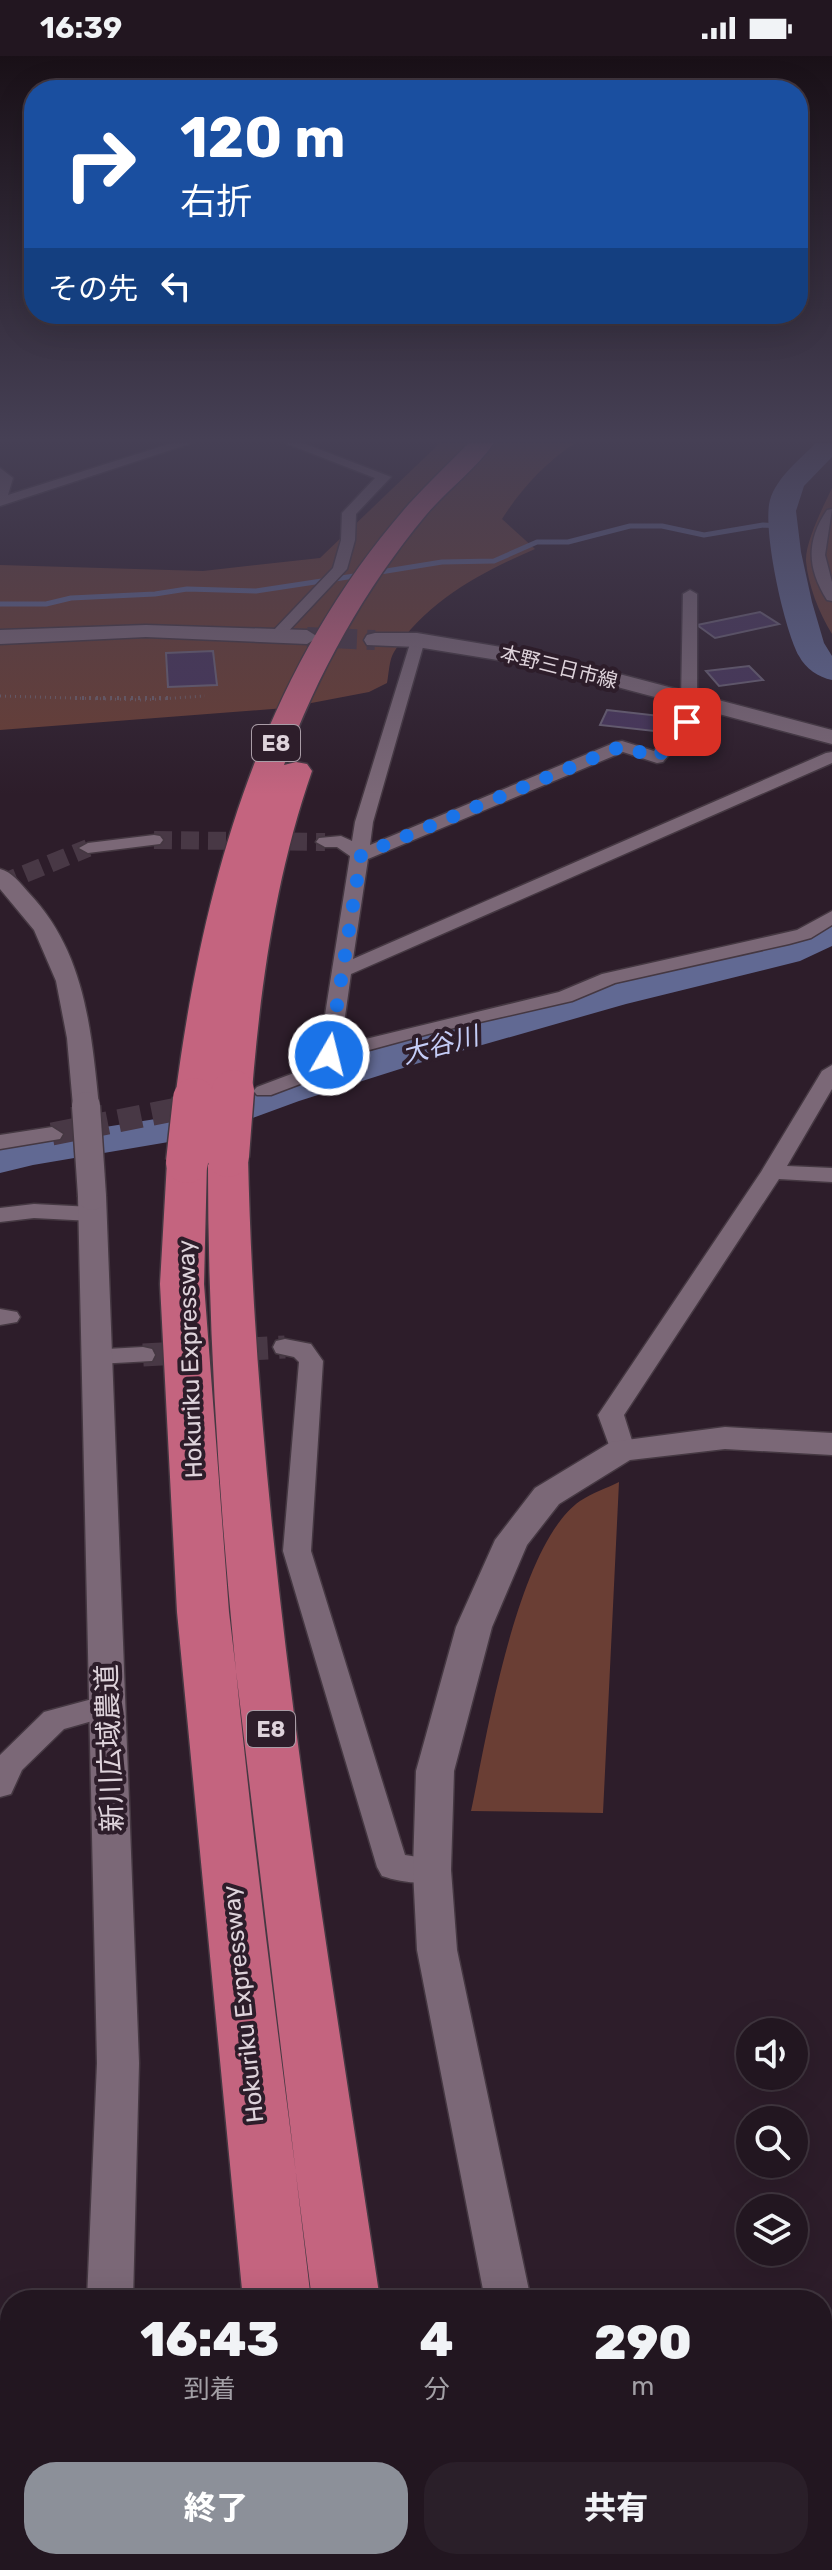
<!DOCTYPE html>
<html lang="ja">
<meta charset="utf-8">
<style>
:root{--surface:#221620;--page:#2a1f29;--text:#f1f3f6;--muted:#a29fa5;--line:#3f353e;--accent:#8c9099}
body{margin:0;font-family:Rubik,"Noto Sans JP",sans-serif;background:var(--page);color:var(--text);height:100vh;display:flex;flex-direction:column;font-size:30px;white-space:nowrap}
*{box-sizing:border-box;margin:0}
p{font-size:26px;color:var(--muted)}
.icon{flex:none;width:44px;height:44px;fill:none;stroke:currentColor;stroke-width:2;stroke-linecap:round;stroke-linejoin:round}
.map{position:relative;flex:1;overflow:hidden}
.details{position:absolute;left:0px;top:2234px;width:832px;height:280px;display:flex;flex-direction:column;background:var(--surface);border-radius:32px 32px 0 0;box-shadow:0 8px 32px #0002,0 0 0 2px var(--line)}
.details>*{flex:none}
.guide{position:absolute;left:24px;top:24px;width:784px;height:244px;border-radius:32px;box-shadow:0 8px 32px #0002,0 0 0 2px var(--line);background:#1a4fa0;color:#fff;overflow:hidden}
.tools{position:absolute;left:736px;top:1962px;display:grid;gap:16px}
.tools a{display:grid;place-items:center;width:72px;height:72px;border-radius:50%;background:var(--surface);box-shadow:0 8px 32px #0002,0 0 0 2px var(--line);font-size:40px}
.pin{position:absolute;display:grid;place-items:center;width:68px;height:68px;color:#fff;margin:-34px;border-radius:16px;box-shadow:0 4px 12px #0006}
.me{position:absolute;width:88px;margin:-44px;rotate:8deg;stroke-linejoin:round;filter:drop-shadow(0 0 6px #0008)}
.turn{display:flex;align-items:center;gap:28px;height:168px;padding:0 24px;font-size:36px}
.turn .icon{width:104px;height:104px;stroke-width:2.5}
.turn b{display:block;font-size:56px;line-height:68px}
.then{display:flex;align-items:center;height:76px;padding:0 24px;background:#0003;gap:16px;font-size:30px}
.eta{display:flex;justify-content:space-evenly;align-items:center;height:136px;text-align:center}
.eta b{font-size:48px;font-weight:800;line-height:56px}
.primary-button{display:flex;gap:16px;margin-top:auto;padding:16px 24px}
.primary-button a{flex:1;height:92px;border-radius:32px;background:var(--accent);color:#fff;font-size:32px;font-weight:800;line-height:92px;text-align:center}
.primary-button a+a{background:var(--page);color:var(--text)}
.status{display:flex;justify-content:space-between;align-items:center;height:56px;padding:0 40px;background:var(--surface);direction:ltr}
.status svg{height:22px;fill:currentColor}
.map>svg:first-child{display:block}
.green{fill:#6a3e34}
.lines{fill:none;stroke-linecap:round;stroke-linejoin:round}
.stream{stroke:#616993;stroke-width:5}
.river{fill:#616993;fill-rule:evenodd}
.building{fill:#47355b;stroke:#696074;stroke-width:2}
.minor-tunnel-far1{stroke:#483845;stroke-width:18;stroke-dasharray:18 9;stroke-linecap:butt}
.minor-tunnel{stroke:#483845;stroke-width:23;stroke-dasharray:23 11;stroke-linecap:butt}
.secondary-tunnel{stroke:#483845;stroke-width:20;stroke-dasharray:20 10;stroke-linecap:butt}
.minor-casing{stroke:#453842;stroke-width:3}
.tertiary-casing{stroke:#453842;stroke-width:3}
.secondary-casing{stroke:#453842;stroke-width:3}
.motorway-casing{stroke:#453842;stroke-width:3}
.path-far1{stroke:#6d5f6a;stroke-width:3;stroke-dasharray:1 4;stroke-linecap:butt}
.path{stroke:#6d5f6a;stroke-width:4;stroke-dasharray:2 5;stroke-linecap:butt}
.minor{fill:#7b6877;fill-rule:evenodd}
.tertiary{fill:#7b6877;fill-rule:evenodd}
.secondary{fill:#7b6877;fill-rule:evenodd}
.motorway{fill:#c4647f;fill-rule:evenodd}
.tertiary-bridge-casing{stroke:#453842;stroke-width:31;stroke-linecap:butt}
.motorway-bridge-casing{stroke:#453842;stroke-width:45;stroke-linecap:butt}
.tertiary-bridge{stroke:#7b6877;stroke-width:28}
.motorway-bridge{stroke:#c4647f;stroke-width:42}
.route{stroke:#1a73e8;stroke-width:14;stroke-dasharray:0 25.2}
.labels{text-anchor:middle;stroke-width:8;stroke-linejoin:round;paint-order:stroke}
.far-street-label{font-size:20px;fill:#ded3db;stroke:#2d1d2a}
.shield{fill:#2d1d2a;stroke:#a99ca6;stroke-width:2}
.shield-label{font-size:22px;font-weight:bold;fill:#ded3db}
.street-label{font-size:24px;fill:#ded3db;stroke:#2d1d2a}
.water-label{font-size:26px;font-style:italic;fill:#c5cdf7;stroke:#2d1d2a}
.near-street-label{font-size:28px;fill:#ded3db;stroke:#2d1d2a}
</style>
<div class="status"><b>16:39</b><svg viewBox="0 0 49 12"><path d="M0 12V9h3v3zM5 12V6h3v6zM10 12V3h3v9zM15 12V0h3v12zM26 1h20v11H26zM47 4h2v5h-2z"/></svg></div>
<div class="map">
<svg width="832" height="2514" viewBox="0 0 832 2514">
<rect width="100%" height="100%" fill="#2d1d2a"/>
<path class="green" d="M 440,387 L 575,387 C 545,407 521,433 502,463 L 535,493 C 482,516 426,545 394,596 C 389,604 389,617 387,627 L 369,636 L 285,652 L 0,674 L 0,509 L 203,515 L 320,502 Z
M 832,432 L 832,578 C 819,557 808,529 806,505 C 805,486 824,449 832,432 Z
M 619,1426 L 603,1757 L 471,1755 C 487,1680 517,1489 580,1445 C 592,1437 607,1432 619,1426 Z"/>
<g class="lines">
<path class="stream" d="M 374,517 L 442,506 L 494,505 L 537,486 L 568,486 L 630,470 L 662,470 L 704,479 L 763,469 L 781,470
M 0,548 L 46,548 L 71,542 L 155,538 L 187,533 L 256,535 L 361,519"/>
<path class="river" d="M 816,387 L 832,387 L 832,401 L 804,430 L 796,455 L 801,496 L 812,546 L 824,587 L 832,600 L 832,624 C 818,621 806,613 799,600 C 784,573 762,472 770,444 C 777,421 800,403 816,387 Z
M 832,865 L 832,890 L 800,905 L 626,948 L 419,1007 L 299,1045 L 204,1080 L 33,1109 L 0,1117 L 0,1090 L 29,1083 L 181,1059 L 269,1027 L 389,989 L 599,931 L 773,889 Z"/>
</g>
<path class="building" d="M 760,556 L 779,568 L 715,582 L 697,569 Z
M 213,595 L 217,629 L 168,631 L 166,597 Z
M 749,610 L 763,624 L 719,630 L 706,615 Z
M 607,654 L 669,661 L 663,676 L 600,669 Z"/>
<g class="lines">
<path class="minor-tunnel-far1" d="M 154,784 L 325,786
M 0,828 L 88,792"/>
<path class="minor-tunnel" d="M 52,1078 L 203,1048
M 143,1299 L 285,1291"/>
<path class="secondary-tunnel" d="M 307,581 L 375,584"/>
<g class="minor-casing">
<path id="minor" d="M 172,387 L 192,387 L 0,450 L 0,412 L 13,422 L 8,439 Z
M 285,387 L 303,387 L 391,421 L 356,458 L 355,484 L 347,513 L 282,582 L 277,584 L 269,579 L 272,576 L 333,512 L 341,484 L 342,457 L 375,422 Z
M 832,453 L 825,499 L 832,526 L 832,545 L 827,544 C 807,512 806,485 827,454 Z
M 690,534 L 697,538 L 697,645 L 707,646 L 709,649 L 663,706 L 657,707 L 623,696 L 368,803 L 353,903 L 826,697 L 832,696 L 832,707 L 351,918 L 341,989 L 559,936 L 602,918 L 797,874 L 832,855 L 832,869 L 811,882 L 789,888 L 615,927 L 572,945 L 432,977 L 336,1003 L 316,1022 L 271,1039 L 257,1039 L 253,1035 L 257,1031 L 302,1014 L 319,997 L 350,800 L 337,791 L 325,791 L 316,786 L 319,782 L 341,780 L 352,785 L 355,766 L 412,581 L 417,579 L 425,584 L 373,766 L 370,789 L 616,686 L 622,685 L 654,695 L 692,649 L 683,648 L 681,645 L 683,538 Z
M 154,779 L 160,780 L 163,784 L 160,788 L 88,797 L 79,792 L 88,787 Z
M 832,1009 L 832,1033 L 787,1110 L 832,1112 L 832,1126 L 779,1123 L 624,1359 L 635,1394 L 631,1400 L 622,1403 L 613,1400 L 598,1359 L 761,1116 L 822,1015 Z
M 52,1071 L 63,1078 L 60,1083 L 0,1093 L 0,1079 Z
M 34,1148 L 92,1151 L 100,1153 L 103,1158 L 100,1163 L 92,1165 L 34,1162 L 0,1166 L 0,1152 Z
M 0,1253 L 17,1256 L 20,1261 L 17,1266 L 0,1269 Z
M 285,1283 L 311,1288 L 323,1305 L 311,1495 L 405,1799 L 443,1805 L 448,1814 L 443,1823 C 425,1830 400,1826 382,1820 L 377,1811 L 283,1495 L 299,1306 L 294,1301 L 276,1297 L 273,1291 L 276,1285 Z
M 143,1291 L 152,1293 L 155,1299 L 152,1305 L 97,1308 L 88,1306 L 85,1300 L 88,1294 Z
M 107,1639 L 117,1642 L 122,1650 L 117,1658 L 64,1673 L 22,1714 L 11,1738 L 0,1741 L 0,1699 L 44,1656 Z
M 822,2260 L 832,2261 L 832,2297 L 822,2296 Z"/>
</g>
<g class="tertiary-casing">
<path id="tertiary" d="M 0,813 C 12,816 20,827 28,836 C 85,895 91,973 99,1050 L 95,1056 L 77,1056 L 73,1050 L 67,982 L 56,925 L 34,874 L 0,833 Z
M 92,1132 L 102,1134 L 106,1140 L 139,2007 L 133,2244 L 87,2244 L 97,2007 L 78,1140 L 82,1134 Z
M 725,1371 L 832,1377 L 832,1399 L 725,1393 L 630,1404 L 559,1448 L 527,1489 L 492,1571 L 454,1715 L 451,1814 L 457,1894 L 531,2244 L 485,2244 L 417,1894 L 413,1814 L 416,1715 L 456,1571 L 495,1484 L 535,1432 L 611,1386 Z
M 60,2504 L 110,2504 L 108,2514 L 58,2514 Z
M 539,2504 L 589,2504 L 592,2514 L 542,2514 Z"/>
</g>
<g class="secondary-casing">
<path id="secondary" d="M 146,569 L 307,574 L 318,581 L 307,588 L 146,581 L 0,588 L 0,574 Z
M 375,577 L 417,577 L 543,598 L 832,674 L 832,688 L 542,611 L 417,591 L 367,589 L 364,584 L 367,579 Z"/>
</g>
<g class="motorway-casing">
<path id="motorway" d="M 469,387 L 494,387 C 475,414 447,434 426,459 C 365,532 316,620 284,709 L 296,706 L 307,708 L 312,715 C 276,819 261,925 252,1035 L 247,1043 L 233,1047 L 219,1043 L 214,1036 L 208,1051 L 194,1055 L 180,1051 L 175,1043 C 203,826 261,616 409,448 C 428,427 449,407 469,387 Z
M 228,1088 L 242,1091 L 248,1100 C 256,1481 324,1867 380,2244 L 312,2244 C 265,1867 207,1481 208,1100 L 214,1091 Z
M 187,1094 L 201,1097 L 207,1106 L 204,1228 L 229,1556 L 311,2244 L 243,2244 L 177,1556 L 160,1228 L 167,1106 L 173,1097 Z
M 270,2504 L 344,2504 L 345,2514 L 271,2514 Z
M 344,2504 L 418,2504 L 419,2514 L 345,2514 Z"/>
</g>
<path class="path-far1" d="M 0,640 L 144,644 L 205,640"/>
<path class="path" d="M 75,642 L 173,642"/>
<use href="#minor" class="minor"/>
<use href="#tertiary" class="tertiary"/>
<use href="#secondary" class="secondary"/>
<use href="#motorway" class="motorway"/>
<g class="tertiary-bridge-casing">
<path id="tertiary-bridge" d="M 86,1050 L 92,1140"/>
</g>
<g class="motorway-bridge-casing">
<path id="motorway-bridge" d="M 228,1100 L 233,1035
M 187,1106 L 194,1043"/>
</g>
<use href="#tertiary-bridge" class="tertiary-bridge"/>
<use href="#motorway-bridge" class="motorway-bridge"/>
</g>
<linearGradient id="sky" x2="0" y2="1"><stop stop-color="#191017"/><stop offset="0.52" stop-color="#464055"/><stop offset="1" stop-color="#464055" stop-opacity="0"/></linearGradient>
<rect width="832" height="739" fill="url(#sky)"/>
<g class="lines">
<path class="route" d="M 329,999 L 361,799 L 622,690 L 657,702 L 687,666"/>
</g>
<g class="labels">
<g class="far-street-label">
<text transform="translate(559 611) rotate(14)" y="7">本野三日市線</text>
</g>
<g class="shield">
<rect x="252" y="669" width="48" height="36" rx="6"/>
<rect x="247" y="1655" width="48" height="36" rx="6"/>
</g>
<g class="shield-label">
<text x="276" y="695">E8</text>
<text x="271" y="1681">E8</text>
</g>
<g class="street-label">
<text transform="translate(190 1303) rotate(-92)" y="8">Hokuriku Expressway</text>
<text transform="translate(243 1948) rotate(-96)" y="8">Hokuriku Expressway</text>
</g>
<g class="water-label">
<text transform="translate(440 989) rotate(-15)" y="9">大谷川</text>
</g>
<g class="near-street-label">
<text transform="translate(109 1692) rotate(-92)" y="10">新川広域農道</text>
</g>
</g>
</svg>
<div class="tools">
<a><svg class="icon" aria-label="sound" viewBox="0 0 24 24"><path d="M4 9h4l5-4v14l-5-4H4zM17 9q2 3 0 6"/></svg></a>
<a><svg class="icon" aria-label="search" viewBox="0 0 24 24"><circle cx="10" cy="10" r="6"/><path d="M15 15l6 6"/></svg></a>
<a><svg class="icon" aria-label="layers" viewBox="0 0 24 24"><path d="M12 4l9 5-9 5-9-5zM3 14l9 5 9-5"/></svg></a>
</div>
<div class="pin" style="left:687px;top:666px;background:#d93025"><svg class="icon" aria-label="arrive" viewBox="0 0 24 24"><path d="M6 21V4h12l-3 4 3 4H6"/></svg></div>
<svg class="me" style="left:329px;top:999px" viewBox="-20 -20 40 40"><circle r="17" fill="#1a73e8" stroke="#fff" stroke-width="3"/><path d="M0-11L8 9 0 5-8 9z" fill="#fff"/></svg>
<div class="guide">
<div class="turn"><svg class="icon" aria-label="right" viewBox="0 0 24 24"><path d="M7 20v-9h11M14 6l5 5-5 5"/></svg><div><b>120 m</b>右折</div></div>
<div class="then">その先<svg class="icon" aria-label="left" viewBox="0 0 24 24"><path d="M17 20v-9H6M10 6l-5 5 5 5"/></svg></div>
</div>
<section class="details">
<div class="eta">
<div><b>16:43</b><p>到着</p></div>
<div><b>4</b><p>分</p></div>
<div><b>290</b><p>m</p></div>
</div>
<div class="primary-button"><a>終了</a><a>共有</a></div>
</section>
</div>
